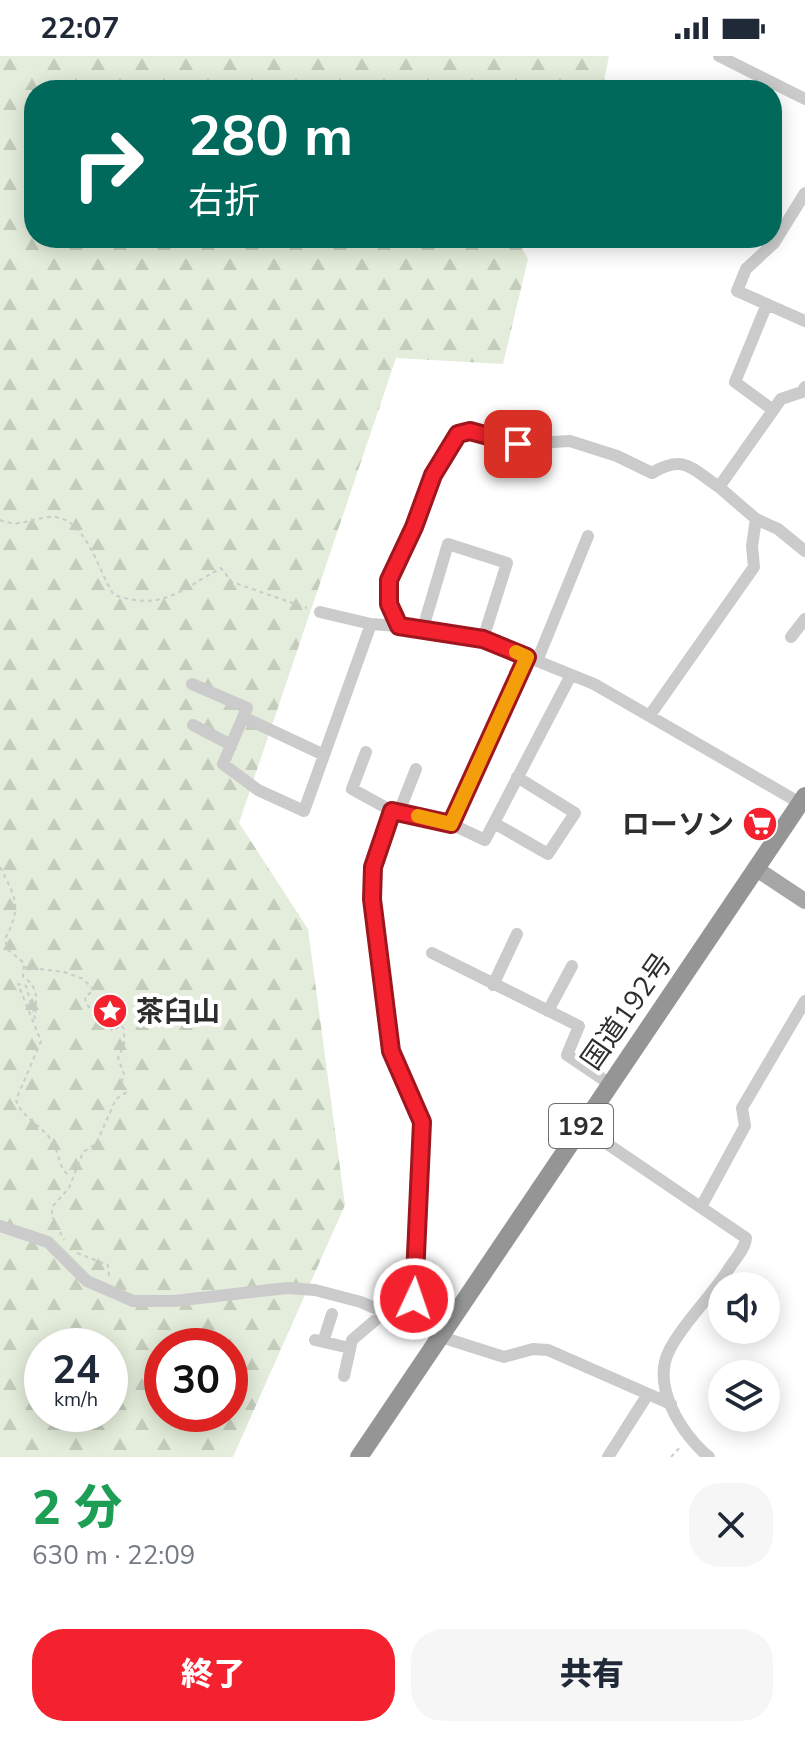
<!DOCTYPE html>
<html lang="ja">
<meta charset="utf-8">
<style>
:root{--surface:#fff;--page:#f6f6f7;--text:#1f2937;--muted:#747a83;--accent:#f4222e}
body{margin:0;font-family:"Nunito Sans","Noto Sans JP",sans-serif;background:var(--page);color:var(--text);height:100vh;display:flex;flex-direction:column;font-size:30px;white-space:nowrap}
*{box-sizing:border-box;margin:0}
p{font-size:26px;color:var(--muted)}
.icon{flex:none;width:44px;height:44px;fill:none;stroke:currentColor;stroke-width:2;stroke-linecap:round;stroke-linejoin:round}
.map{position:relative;height:1401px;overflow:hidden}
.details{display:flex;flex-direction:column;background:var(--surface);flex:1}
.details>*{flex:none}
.top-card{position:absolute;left:24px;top:24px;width:758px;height:168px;border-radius:32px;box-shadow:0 4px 20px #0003;background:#00695c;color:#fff;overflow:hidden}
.tools{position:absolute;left:708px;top:1216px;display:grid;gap:16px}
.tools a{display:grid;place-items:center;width:72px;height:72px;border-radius:50%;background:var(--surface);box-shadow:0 4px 20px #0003;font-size:40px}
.speed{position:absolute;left:24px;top:1272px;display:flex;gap:16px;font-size:40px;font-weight:700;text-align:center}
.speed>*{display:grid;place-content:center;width:104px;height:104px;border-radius:50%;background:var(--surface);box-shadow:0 4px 20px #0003;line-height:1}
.speed small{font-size:20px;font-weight:400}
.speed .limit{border:12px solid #d22;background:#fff;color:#111}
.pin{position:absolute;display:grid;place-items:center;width:68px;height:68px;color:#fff;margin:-34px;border-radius:16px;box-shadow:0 4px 12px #0006}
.me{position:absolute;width:88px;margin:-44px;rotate:3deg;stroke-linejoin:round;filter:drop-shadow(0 0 6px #0008)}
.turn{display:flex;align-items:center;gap:28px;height:168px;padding:0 32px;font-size:36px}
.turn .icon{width:104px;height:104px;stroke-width:2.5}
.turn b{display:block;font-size:56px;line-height:68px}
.round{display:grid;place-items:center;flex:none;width:84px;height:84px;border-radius:32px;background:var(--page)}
.overview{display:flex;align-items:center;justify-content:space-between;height:136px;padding:0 32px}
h1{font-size:48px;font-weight:800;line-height:60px;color:#1e9e55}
.cta{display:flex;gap:16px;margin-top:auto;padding:16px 32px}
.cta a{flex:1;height:92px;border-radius:32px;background:var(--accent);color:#fff;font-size:32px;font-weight:800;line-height:92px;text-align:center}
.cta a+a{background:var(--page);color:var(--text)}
.status{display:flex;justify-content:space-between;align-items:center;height:56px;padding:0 40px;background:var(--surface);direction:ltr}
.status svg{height:22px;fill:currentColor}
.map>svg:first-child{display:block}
.forest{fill:url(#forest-firs);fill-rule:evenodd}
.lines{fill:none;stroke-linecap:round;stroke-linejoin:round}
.path{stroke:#cbcbcb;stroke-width:2;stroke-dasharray:4 4;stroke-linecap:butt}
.minor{stroke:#cbcbcb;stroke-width:12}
.major{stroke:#a6a6a6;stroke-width:16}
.highway{stroke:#959595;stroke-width:18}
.route-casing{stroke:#9f161e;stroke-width:20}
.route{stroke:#f4222e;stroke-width:14}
.slow{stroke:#f59e0b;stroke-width:14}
.labels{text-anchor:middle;stroke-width:8;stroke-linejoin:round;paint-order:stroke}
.shield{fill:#fff;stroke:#6d6d6d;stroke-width:2}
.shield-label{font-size:26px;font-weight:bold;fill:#2e2e2e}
.poi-label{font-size:28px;font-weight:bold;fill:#2e2e2e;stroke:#fff;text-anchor:end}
.street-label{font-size:28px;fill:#2e2e2e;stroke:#fff}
</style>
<div class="status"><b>22:07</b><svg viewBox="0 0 49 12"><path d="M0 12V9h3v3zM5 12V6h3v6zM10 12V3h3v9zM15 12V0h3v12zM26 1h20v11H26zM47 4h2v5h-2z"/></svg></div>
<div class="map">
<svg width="805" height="1401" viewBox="0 0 805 1401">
<defs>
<pattern id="forest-firs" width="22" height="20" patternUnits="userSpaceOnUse" patternTransform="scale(2)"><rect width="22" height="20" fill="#e4eddb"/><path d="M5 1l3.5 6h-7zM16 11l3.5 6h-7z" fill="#c4ccbc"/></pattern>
</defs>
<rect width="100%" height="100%" fill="#fff"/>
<path class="forest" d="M 0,0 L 609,0 L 602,34 L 511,34 L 498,29 L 495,34 L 34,34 L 34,182 L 516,182 L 528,203 L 503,308 L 396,302 L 239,767 L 308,873 L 345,1149 L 233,1401 L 0,1401 ZM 42,1290 L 110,1290 L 110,1358 L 42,1358 ZM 162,1290 L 230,1290 L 230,1358 L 162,1358 Z"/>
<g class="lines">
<path class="path" d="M 0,464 C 18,472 30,463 49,461 C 86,458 98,516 114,539 C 163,555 179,535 221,512 L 232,526 L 307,552
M 0,811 C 16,842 22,851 5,883 L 7,893 L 24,907 L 23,921 C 40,932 36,943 35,962 L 26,930 L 18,928 L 41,985 L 16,1044 C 23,1064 43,1069 53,1087 C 60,1099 58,1112 70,1120
M 24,911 L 64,916 L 83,923 L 94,934 L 85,941 L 86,948 L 113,975 L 121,969 L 124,973 L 124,989 L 118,1002 L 124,1018 L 121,1028 L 127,1036 L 116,1043 L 96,1088 L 83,1096 L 69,1132 L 52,1151 L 52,1160 L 64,1184
M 77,1197 L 108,1209 L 109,1220
M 671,1401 L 681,1390"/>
<path class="minor" d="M 719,0 L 805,43
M 805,137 L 774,187 L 746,213 L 737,235 L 805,265
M 767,248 L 735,326 L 773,354
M 756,463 L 778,473 L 805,495
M 320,556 L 371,568 L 423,572 L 483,583 L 594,628 L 800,747
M 399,570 L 389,548 L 389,524 L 414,471 L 433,419 L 458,378 L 470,375 L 518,388 L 570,385 L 617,400 L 652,417 C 684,398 691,412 719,431
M 423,572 L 448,488 L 507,507 L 483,583
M 791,581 L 805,563
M 537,605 L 588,480
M 192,628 L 247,652 L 223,708 L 258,734 L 304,755 L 371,568
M 650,659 L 754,511 L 752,490 L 756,463 L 719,431 L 781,343 L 802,336 L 805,331
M 243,661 L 324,699
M 193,669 L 231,689
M 366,696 L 352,733 L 392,755 L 451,768 L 485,784 L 571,619
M 392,755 L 373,811 L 372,843 L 391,995 L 422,1066 L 414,1243 L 405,1263
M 399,756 L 416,713
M 494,767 L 548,798 L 575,757 L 517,721
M 451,768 L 527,601
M 432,897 L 579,970 L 567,999 L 610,1028
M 493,929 L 517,878
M 548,955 L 572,910
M 581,1070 L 746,1182 C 745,1194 734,1204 728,1214 C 711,1241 684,1266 670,1293 C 650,1329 682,1379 709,1401
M 702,1149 L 745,1070 L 742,1052 L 805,945
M 0,1170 L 48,1186 L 87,1225 L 133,1245 L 174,1245 L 287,1232 L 315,1234 L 361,1246 L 438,1280 L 504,1301 L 533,1293 L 548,1294 L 671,1348
M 315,1284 L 350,1292
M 323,1286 L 332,1258
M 344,1320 L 352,1284 L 386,1255
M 608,1401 L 648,1338"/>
<path class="major" d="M 758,814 L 805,845"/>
<path class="highway" d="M 359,1401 L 805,740"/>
</g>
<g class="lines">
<g class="route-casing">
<path id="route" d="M 414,1243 L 422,1066 L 391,995 L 372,843 L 373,811 L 392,755 L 451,768 L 527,601 L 483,583 L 399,570 L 389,548 L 389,524 L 414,471 L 433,419 L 458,378 L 470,375 L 518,388"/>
</g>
<use href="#route" class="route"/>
<path class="slow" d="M 418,760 L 451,768 L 527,601 L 516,596"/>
</g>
<defs>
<g id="supermarket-disc" transform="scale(1.8)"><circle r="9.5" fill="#f4222e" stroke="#fff"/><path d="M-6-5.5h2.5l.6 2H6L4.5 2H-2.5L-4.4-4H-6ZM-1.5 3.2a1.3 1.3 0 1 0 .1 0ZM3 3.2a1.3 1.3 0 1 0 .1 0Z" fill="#fff"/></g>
<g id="sight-disc" transform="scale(1.8)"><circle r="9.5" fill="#f4222e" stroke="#fff"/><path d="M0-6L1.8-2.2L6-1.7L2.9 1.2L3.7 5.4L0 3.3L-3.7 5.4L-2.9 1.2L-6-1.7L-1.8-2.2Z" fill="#fff"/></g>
</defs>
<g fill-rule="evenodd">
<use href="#supermarket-disc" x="760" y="768"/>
<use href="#sight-disc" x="110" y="955"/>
</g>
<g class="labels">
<rect class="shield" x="549" y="1048" width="64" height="44" rx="6"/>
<g class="shield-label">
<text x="581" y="1079">192</text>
</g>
<g class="poi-label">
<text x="734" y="778">ローソン</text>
<text x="136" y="965" text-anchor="start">茶臼山</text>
</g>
<g class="street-label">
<text transform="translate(626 955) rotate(-55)" y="10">国道192号</text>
</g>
</g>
</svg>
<div class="tools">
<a><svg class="icon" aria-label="sound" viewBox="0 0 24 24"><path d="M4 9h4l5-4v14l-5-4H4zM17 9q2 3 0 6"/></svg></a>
<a><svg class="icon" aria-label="layers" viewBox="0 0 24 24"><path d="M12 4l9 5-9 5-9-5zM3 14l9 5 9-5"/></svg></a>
</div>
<div class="speed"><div>24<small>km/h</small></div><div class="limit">30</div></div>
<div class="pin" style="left:518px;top:388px;background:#d93025"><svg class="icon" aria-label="arrive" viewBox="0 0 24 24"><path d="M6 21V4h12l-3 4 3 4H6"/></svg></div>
<svg class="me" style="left:414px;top:1243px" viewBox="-20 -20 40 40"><circle r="17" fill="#f4222e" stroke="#fff" stroke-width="3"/><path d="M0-11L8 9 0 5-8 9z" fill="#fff"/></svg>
<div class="top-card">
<div class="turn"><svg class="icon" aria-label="right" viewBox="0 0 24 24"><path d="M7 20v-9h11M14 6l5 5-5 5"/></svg><div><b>280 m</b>右折</div></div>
</div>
</div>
<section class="details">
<div class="overview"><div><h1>2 分</h1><p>630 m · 22:09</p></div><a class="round"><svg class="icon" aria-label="close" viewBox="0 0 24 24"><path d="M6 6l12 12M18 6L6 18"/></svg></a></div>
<div class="cta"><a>終了</a><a>共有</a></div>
</section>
